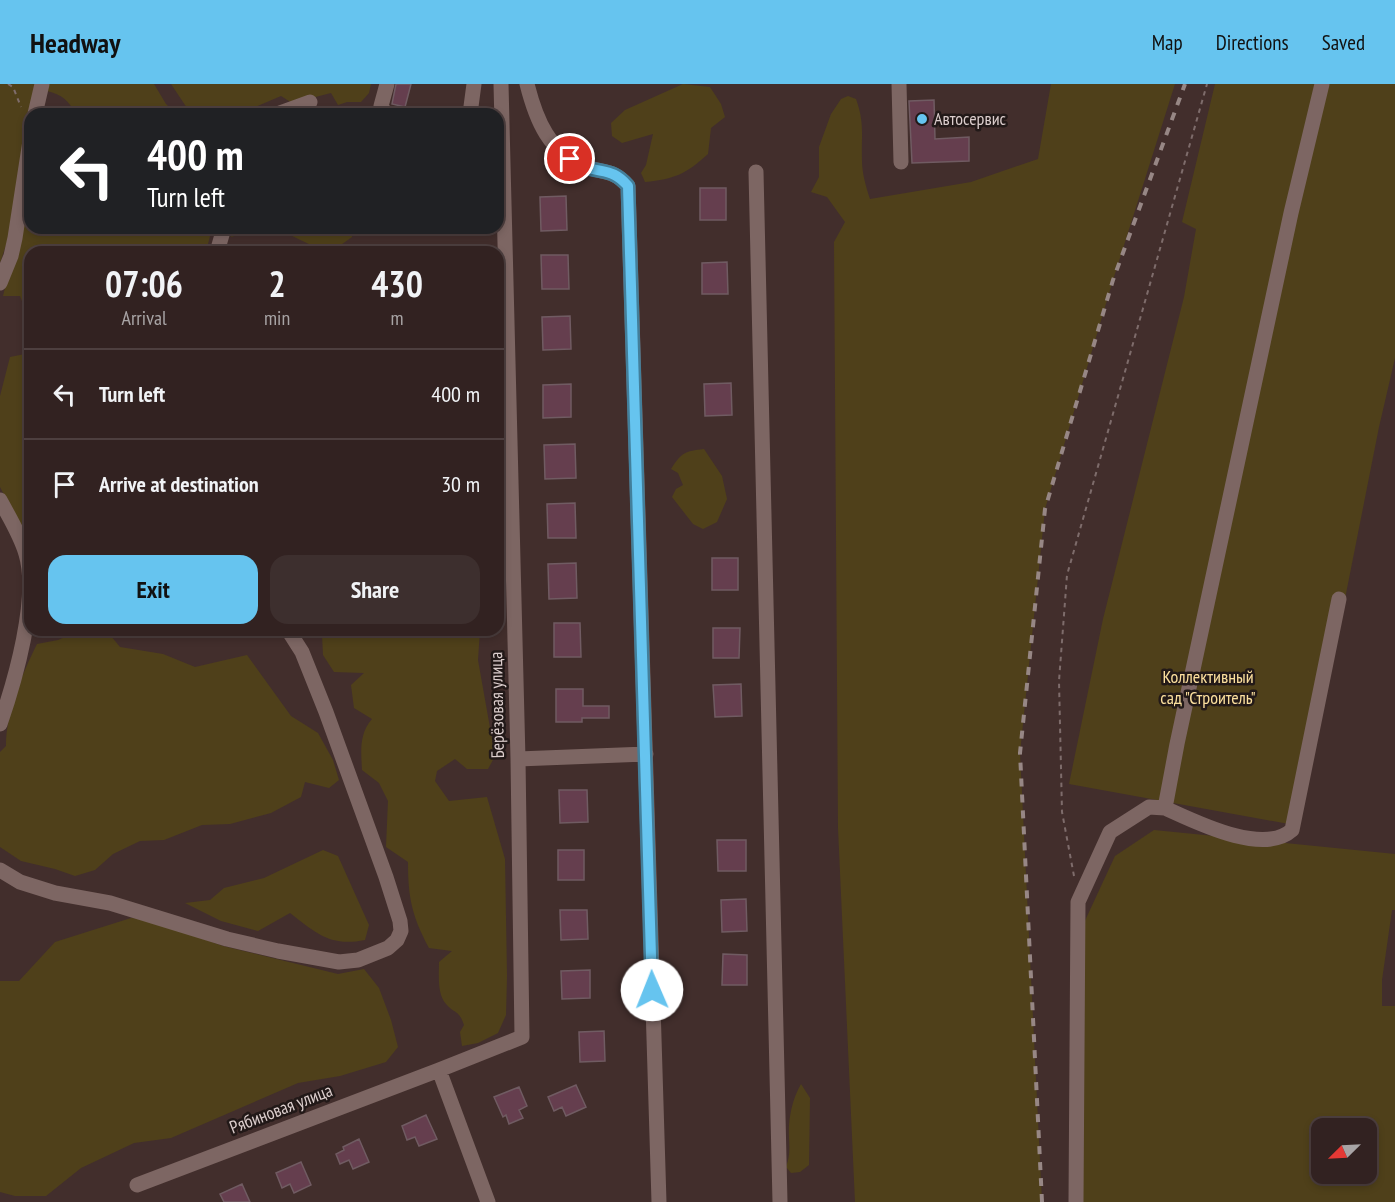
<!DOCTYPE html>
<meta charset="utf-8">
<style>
:root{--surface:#322221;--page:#3d2f2e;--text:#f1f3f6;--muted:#a8a4a5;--line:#4d3f3f;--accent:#66c4ef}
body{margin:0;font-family:"PT Sans Narrow",sans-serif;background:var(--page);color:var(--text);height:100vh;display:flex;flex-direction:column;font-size:22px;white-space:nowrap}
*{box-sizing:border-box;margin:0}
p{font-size:20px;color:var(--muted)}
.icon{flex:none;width:33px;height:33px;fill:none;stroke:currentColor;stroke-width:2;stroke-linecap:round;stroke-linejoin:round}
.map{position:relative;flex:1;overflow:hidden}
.details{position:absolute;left:24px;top:162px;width:480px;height:390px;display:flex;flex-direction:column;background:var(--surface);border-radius:18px;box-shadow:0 3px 9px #0003,0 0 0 2px var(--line)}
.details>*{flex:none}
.hud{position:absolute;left:24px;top:24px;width:480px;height:126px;border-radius:18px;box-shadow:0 3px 9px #0003,0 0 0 2px var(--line);background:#202124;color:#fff;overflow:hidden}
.needle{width:39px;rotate:246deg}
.buttons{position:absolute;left:1311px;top:1034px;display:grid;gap:12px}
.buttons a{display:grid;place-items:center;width:66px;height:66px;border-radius:12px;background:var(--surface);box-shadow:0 3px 9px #0003,0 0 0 2px var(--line);font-size:30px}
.pin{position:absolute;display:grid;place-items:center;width:51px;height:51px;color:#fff;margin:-26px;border:3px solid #fff;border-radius:50%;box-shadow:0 2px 6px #0007}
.me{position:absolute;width:66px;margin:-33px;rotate:359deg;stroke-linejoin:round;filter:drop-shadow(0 0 4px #0008)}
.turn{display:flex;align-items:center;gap:21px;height:126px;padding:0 24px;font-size:27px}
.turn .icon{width:78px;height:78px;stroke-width:2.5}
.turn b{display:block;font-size:42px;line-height:51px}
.eta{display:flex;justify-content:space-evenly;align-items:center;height:102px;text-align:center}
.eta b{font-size:36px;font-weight:800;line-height:42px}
.action{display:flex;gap:12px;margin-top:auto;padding:12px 24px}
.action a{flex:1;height:69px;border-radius:18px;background:var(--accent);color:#111;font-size:24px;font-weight:800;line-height:69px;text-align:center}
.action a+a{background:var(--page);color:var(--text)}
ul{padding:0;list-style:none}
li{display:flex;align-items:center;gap:18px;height:90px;padding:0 24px;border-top:2px solid var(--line)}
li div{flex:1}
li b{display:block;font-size:22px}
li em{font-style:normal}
header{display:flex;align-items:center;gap:36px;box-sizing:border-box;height:84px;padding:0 30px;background:var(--accent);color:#111}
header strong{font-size:28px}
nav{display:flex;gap:33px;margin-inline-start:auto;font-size:21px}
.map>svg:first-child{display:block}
.green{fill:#4f401a;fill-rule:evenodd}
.building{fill:#653e4e;stroke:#705b62;stroke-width:1.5}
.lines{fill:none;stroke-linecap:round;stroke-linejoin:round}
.path{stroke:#7e6c6b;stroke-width:2;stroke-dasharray:4.5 4.5;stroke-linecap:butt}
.minor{stroke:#7d6663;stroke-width:15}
.rail{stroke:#978785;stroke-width:4;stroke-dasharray:8 8;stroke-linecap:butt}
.route-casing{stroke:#427f9b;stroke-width:15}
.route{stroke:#66c4ef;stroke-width:10}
.poi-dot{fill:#66c4ef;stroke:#221918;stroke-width:2}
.labels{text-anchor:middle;stroke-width:5;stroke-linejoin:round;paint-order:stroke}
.poi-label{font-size:18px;fill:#dccecd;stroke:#221918;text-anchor:start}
.park-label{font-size:18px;fill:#fce09e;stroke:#221918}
.street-label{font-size:18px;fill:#dccecd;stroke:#221918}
</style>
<header>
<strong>Headway</strong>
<nav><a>Map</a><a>Directions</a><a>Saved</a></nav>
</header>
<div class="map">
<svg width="1395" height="1118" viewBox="0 0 1395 1118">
<rect width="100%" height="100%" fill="#422e2c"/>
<path class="green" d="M 0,0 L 154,0 L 166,20 L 176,30 L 75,30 C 69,16 62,11 47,7 L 29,29 L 10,149 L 0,179 Z
M 171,0 L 371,0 L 369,9 L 361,18 L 347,18 L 338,21 L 331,9 L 292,19 L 281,12 L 239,30 L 191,30 Z
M 683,0 L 710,3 L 721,20 L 725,33 L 711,44 L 708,70 C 686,90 675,95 645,98 L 641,89 L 646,81 L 653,50 L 622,59 L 612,52 L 611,39 L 625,26 Z
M 1051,0 L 1175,0 L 1113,196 L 1045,425 L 1020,669 L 1042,1118 L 855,1118 L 838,744 L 834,158 L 845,138 L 827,113 L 811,108 L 819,93 L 819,63 L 831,30 L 841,15 L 848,12 L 856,15 C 865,40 861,52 862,77 C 862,89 866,103 870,115 L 971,98 L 1038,75 Z
M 1215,0 L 1395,0 L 1395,274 L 1379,343 L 1300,742 L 1069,700 L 1103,535 L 1184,213 L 1196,145 L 1182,138 Z
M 30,103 L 30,144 L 212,144 L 206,168 L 30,168 L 30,238 L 20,212 L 3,212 Z
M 234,144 L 353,144 L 352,153 L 338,163 L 313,162 L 290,151 L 260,145 L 231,153 Z
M 30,269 L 30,461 L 0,403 L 0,312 L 10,273 Z
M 704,365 L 722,392 L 727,415 L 717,438 L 703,445 L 693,440 L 672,413 L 676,405 L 683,401 L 678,389 L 671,385 C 681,369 685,367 704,365 Z
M 81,546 L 106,546 L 120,563 L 163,570 L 195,583 L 247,571 L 291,632 L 318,649 L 333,676 L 339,696 L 329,704 L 305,698 L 301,713 L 271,729 L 230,740 L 202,741 L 164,756 L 140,757 L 113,770 L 95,786 L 75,792 L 55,785 L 21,777 L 0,763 L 0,668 L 6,662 C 6,629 22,590 37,560 L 58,556 Z
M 330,546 L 480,546 L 478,576 L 495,672 L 488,685 L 467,685 L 455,675 L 437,687 L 435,697 L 449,717 L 487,713 L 505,775 L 507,892 L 506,931 L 498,949 L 478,959 L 462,962 L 460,948 L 464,941 C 458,924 455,931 446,920 C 437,910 439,891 439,878 L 452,867 L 429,864 C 412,832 408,814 408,778 L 386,763 L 388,717 L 379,699 L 362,686 C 361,667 359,650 372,635 L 354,624 L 351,601 L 364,589 L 334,588 L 323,571 L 322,551 Z
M 1154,746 L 1395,770 L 1395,826 L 1392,826 L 1382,896 L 1382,922 L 1395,922 L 1395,1118 L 1083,1118 L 1083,841 L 1115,772 ZM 1322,1044 L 1366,1044 L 1366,1089 L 1322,1089 Z
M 323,766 L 338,772 L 369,841 L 365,856 C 330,863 316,849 290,829 L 258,847 L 221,837 L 185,819 L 210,816 L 224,804 L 264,794 Z
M 131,834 L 146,835 L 223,862 L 338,890 L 364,885 L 379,904 L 391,936 L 398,963 L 386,978 L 340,992 L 298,999 L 171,1054 L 134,1059 L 81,1084 L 46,1112 L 15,1112 L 0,1108 L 0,897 L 19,897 L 55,858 Z
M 801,1000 L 810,1014 L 809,1081 L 800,1088 L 791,1089 L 786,1083 C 792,1067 788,1057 789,1041 C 790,1027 794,1012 801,1000 Z"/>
<path class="building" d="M 396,0 L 411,0 L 405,23 L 392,20 Z
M 934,16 L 935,55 L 969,53 L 969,77 L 912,79 L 909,17 Z
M 700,104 L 726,104 L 726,136 L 700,136 Z
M 566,112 L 567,146 L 541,147 L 540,113 Z
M 541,171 L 568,171 L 569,205 L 542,205 Z
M 727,178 L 728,210 L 702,210 L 702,179 Z
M 570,232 L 571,265 L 543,266 L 542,233 Z
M 731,299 L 732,331 L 705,332 L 704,300 Z
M 571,300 L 571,333 L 543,334 L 543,301 Z
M 575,360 L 576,394 L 545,395 L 544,361 Z
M 575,419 L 576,454 L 548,454 L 547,420 Z
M 712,474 L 738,474 L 738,506 L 712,506 Z
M 576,479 L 577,514 L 549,515 L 548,480 Z
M 554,539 L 580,539 L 581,573 L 554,573 Z
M 713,544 L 740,544 L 739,574 L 713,574 Z
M 741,600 L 742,632 L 715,633 L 713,601 Z
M 556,605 L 583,605 L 583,622 L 609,622 L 609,634 L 582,634 L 582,638 L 556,638 Z
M 559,706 L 587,706 L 588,738 L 560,739 Z
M 717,756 L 746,756 L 746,787 L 718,787 Z
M 558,766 L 584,766 L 584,796 L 558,796 Z
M 746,815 L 747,847 L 722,848 L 721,816 Z
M 560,826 L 587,826 L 588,855 L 561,856 Z
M 723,870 L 747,871 L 747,901 L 722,901 Z
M 590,886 L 590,914 L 562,915 L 561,887 Z
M 604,947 L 605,977 L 580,978 L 579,948 Z
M 576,1001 L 586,1023 L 566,1032 L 562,1023 L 554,1027 L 548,1013 Z
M 519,1003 L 527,1022 L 519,1026 L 523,1034 L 509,1040 L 506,1031 L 503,1033 L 494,1013 Z
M 426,1031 L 437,1055 L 419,1062 L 415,1053 L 407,1056 L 402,1042 Z
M 359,1055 L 369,1078 L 353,1085 L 349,1076 L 340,1080 L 336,1070 L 344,1066 L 343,1063 Z
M 301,1078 L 311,1101 L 294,1109 L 290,1100 L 282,1104 L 276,1089 Z
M 242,1100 L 250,1118 L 224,1118 L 220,1110 Z"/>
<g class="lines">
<path class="path" d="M 8,0 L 13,3 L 21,23
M 1074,792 L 1062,728 L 1059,597 L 1067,491 L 1207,0"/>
<path class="minor" d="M 527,0 C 536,36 549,69 587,83 C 605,90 613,85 628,102 L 659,1118
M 899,0 L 901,78
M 35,30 L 42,0
M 277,30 L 310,18
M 386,30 L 381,22 L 387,0
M 470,30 L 474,0
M 756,88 L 780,1118
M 217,168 L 224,144
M 0,199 L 11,172 L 15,154 L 30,57
M 0,416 C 9,433 20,450 26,470 C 39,514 15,597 0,640
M 518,675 L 646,670
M 1165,724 C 1196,738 1263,772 1292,746 L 1339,515
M 0,786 L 20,798 L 55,809 L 110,819 L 227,855 L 278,867 L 339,878 L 358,876 L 388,864 L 397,856 L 401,847 L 400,837 L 386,793 L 326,628 L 302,568 L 288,546
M 439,986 L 488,1118
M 137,1101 L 439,986 L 522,953 L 518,675 L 501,0
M 1076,1118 L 1078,818 L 1110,748 L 1149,723 L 1165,724 L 1177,660 L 1291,129 L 1322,0"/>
<path class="rail" d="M 1042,1118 L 1020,669 L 1045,425 L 1113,196 L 1185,0"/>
</g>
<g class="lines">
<g class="route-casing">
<path id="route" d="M 570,75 C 576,78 582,82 588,84 C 606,89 614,86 628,102 L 652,906"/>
</g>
<use href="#route" class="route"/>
</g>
<circle class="poi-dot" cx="922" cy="35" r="6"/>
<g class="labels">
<g class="poi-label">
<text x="934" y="41">Автосервис</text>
</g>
<g class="park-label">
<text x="1208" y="599">Коллективный<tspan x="1208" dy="21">сад "Строитель"</tspan></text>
</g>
<g class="street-label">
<text transform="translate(497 621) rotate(-91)" y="6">Берёзовая улица</text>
<text transform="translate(281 1025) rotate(-21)" y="6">Рябиновая улица</text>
</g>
</g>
</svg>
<div class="buttons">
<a><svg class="needle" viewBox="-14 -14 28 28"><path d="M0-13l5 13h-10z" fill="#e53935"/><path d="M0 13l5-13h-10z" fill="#a8a4a5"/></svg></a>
</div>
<div class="pin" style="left:570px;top:75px;background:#d93025"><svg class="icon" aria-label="arrive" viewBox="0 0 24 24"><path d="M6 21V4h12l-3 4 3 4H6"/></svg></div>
<svg class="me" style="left:652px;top:906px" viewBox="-20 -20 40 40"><circle r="19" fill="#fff"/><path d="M0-13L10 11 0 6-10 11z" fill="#66c4ef"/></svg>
<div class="hud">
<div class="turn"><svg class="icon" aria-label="left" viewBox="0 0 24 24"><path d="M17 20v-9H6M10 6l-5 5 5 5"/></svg><div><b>400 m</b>Turn left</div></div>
</div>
<section class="details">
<div class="eta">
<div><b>07:06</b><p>Arrival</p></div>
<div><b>2</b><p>min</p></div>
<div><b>430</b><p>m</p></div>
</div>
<ul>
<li><svg class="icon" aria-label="left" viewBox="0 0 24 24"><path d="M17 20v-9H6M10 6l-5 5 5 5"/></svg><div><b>Turn left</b></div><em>400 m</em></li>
<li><svg class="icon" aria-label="arrive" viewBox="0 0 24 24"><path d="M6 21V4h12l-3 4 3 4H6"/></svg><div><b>Arrive at destination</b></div><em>30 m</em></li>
</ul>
<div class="action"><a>Exit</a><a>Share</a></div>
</section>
</div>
